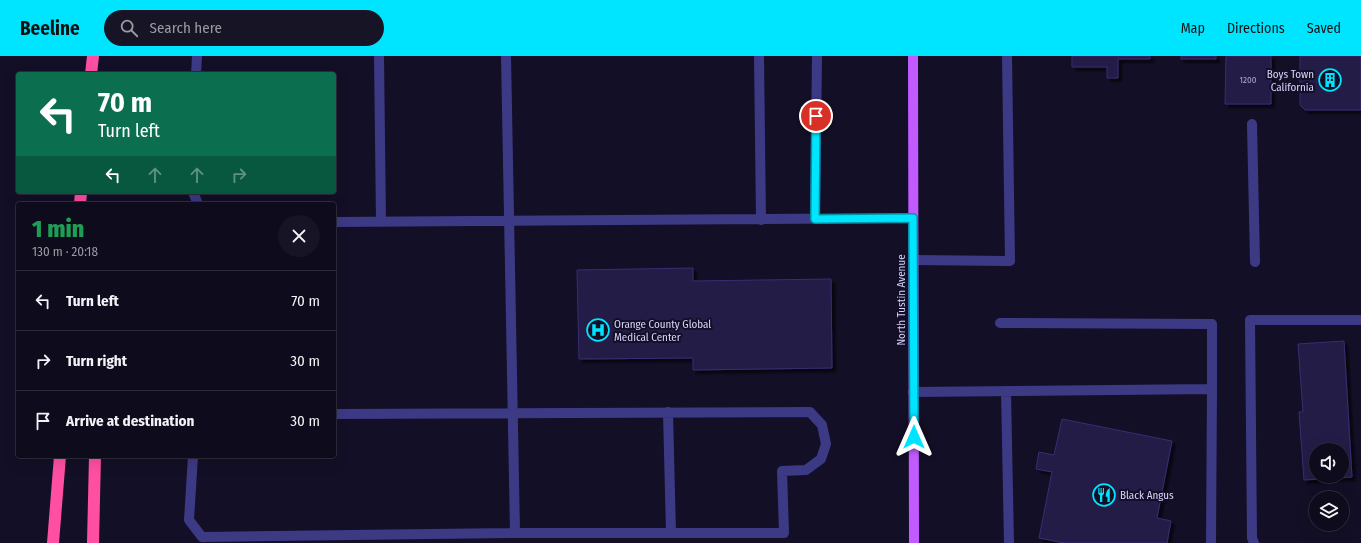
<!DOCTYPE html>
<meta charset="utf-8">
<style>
:root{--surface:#0e0b1c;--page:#171425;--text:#f1f3f6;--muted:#9b9ba3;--line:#2e2b3b;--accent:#00e5ff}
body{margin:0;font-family:"Fira Sans Condensed",sans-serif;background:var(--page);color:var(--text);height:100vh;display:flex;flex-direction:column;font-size:15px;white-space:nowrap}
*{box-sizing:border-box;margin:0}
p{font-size:13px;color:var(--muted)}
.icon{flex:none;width:22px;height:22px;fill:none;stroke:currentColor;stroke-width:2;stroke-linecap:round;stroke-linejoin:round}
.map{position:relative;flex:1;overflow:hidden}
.drawer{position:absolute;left:16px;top:146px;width:320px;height:256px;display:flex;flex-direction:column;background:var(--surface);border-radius:4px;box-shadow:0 4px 16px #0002,0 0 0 1px var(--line)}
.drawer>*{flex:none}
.guide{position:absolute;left:16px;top:16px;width:320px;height:122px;border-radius:4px;box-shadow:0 4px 16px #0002,0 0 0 1px var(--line);background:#0b6e4f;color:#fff;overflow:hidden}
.fabs{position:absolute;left:1309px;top:387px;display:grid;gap:8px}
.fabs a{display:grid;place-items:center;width:40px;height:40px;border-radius:50%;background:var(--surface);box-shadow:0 4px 16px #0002,0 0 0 1px var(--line);font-size:20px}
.pin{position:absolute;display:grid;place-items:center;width:34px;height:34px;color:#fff;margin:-17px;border:2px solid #fff;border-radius:50%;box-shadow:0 1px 4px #0007}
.me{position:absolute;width:44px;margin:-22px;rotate:0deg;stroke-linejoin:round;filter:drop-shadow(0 0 3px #0008)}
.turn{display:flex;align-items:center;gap:14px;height:84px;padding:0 16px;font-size:18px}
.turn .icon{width:52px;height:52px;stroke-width:2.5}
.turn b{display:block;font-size:28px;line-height:34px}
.lanes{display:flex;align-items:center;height:38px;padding:0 16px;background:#0003;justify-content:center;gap:20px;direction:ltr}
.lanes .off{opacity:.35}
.round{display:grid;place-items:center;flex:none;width:42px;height:42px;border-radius:21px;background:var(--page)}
.summary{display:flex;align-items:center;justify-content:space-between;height:68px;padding:0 16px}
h1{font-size:24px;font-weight:800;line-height:30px;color:#1e9e55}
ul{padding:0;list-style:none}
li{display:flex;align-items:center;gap:12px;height:60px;padding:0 16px;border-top:1px solid var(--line)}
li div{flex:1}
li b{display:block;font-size:15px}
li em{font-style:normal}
header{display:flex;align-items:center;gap:24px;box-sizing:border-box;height:56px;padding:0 20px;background:var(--accent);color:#111}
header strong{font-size:19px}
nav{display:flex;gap:22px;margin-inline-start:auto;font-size:14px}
.search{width:280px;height:36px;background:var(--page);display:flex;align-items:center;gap:10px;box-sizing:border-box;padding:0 14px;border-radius:22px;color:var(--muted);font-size:15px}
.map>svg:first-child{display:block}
.building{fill:#241b47;stroke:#3b2d73;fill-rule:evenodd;filter:url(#shadow)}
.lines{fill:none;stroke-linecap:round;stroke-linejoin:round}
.minor{stroke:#3d3a85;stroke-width:10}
.major{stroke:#c25bff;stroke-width:10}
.highway{stroke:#ff4fa3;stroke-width:12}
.route-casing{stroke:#0095a6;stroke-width:10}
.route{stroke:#00e5ff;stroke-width:7}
.labels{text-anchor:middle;stroke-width:4;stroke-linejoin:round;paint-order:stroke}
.number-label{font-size:9px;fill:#aca6d1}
.poi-label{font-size:11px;fill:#d9d4ff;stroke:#130f26;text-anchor:start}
.street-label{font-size:11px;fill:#d9d4ff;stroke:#130f26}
</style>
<header>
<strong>Beeline</strong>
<div class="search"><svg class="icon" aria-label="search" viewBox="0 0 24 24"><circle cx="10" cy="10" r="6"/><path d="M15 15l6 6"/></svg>Search here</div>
<nav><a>Map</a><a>Directions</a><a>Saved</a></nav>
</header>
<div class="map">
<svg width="1361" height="487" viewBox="0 0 1361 487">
<defs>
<filter id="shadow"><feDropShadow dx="3.5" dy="3.5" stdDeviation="1" flood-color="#0009"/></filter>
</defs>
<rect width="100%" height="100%" fill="#130f26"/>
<path class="building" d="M 1072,0 L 1150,0 L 1150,3 L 1118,3 L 1118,22 L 1107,22 L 1107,11 L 1072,11 Z
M 1181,0 L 1216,0 L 1216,3 L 1181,3 Z
M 1226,0 L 1271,0 L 1271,48 L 1225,48 Z
M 1300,0 L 1361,0 L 1361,54 L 1305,54 L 1300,49 Z
M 693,212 L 693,225 L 831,223 L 832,312 L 693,314 L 693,302 L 579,303 L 577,214 Z
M 1344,285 L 1352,421 L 1304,424 L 1299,356 L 1303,356 L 1298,288 ZM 1316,394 L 1342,394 L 1342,420 L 1316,420 Z
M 1062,363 L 1172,385 L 1157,462 L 1171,465 L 1167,487 L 1064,487 L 1039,482 L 1052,416 L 1036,413 L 1039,396 L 1054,399 Z"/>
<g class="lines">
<path class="minor" d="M 379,0 L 381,166
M 759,0 L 761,164
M 196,18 L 197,0
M 1252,68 L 1255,206
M 193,136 L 198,148
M 815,163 L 817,0
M 334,166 L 913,162
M 913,204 L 1010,205 L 1007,0
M 1000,267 L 1212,268 L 1212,333
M 1006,335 L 1009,487
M 913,336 L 1212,333 L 1211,487
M 668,356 L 671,477
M 334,358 L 810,356 L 822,369 L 826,388 L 821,403 L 806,414 L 782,415 L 784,477 L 515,477 C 513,318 510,159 506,0
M 193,400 L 189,464 L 202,481 L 515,477
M 1254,487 L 1252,482 L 1250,264 L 1361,264"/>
<path class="major" d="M 913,0 L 914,487"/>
<path class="highway" d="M 91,18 L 93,0
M 80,148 L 81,136
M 53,487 L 60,400
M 93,487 L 95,400"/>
</g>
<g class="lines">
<g class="route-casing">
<path id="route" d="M 816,60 L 815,163 L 913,162 L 914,381"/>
</g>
<use href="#route" class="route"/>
</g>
<defs>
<g id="building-ring" transform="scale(1.15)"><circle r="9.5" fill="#130f26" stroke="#00e5ff" stroke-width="1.5"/><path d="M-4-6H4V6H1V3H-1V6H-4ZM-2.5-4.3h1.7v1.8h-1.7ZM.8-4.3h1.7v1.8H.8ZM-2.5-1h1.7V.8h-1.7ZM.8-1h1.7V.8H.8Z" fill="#00e5ff"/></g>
<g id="hospital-ring" transform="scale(1.15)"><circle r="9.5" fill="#130f26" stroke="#00e5ff" stroke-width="1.5"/><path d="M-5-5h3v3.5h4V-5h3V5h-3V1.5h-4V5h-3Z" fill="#00e5ff"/></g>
<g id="restaurant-ring" transform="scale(1.15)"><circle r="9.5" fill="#130f26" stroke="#00e5ff" stroke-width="1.5"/><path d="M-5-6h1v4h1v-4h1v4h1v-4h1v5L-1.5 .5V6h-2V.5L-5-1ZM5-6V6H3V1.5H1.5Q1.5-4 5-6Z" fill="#00e5ff"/></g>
</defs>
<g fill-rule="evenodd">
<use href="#building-ring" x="1330" y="24"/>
<use href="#hospital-ring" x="598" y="274"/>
<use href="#restaurant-ring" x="1104" y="439"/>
</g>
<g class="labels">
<g class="number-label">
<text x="1248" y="27">1200</text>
</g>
<g class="poi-label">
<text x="1314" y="22" text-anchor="end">Boys Town<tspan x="1314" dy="13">California</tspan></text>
<text x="614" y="272">Orange County Global<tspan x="614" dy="13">Medical Center</tspan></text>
<text x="1120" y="443">Black Angus</text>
</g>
<g class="street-label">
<text transform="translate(901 244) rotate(-90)" y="4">North Tustin Avenue</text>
</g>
</g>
</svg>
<div class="fabs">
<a><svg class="icon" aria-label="sound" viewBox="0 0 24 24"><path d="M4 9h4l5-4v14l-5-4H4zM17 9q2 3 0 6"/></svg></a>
<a><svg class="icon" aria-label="layers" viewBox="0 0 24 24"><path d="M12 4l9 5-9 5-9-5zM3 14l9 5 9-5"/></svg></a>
</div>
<div class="pin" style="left:816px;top:60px;background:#d93025"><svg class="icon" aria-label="arrive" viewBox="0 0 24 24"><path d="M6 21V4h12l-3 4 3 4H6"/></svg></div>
<svg class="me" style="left:914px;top:381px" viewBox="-20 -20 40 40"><path d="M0-17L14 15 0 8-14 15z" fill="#00e5ff" stroke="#fff" stroke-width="4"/></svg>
<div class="guide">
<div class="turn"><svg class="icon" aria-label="left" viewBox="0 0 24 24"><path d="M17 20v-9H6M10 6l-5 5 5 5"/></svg><div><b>70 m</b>Turn left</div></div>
<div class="lanes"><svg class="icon" aria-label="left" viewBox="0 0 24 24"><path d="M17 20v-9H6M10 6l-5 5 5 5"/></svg><svg class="icon off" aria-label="ahead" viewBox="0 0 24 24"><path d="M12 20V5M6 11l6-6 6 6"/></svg><svg class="icon off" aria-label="ahead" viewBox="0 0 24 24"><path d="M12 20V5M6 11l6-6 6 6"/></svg><svg class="icon off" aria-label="right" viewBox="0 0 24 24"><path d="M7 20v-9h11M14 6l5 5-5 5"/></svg></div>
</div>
<section class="drawer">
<div class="summary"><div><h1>1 min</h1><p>130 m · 20:18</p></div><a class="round"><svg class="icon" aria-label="close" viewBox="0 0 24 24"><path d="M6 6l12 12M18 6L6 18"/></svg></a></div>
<ul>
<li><svg class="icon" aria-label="left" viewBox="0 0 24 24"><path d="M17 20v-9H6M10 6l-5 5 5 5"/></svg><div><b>Turn left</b></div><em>70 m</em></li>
<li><svg class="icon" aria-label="right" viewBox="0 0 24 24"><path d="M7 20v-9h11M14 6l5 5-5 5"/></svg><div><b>Turn right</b></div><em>30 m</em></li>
<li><svg class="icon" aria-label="arrive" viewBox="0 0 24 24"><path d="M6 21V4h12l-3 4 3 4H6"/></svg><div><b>Arrive at destination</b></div><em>30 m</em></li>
</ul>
</section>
</div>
